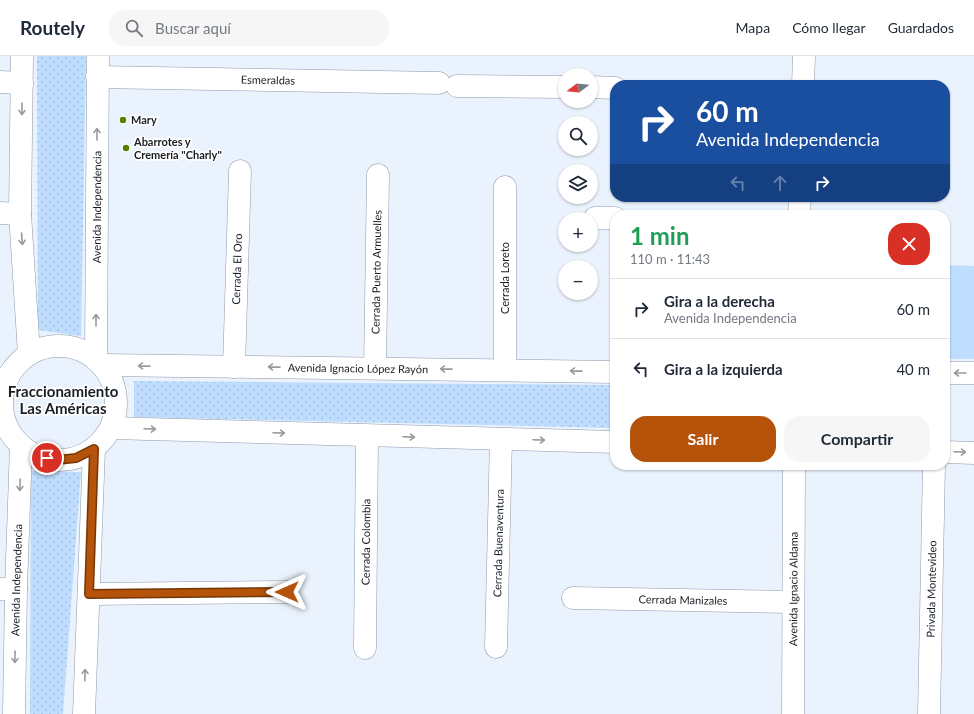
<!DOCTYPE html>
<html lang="es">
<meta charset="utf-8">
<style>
:root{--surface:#fff;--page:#f6f6f7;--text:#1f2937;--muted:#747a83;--line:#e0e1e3;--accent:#b45309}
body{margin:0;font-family:Lato,sans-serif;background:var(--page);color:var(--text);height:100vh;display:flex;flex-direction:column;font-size:15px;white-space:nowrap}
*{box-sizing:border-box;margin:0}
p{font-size:13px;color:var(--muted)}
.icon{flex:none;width:22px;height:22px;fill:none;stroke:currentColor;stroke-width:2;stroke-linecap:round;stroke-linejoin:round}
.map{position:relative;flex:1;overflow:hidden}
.sheet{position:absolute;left:610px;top:154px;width:340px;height:260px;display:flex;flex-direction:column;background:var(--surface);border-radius:16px;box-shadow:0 1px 3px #0004}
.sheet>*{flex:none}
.guide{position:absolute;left:610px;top:24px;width:340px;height:122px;border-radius:16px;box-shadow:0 1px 3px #0004;background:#1a4fa0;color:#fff;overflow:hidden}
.needle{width:26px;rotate:254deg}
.buttons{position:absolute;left:558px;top:12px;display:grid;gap:8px}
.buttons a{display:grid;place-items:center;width:40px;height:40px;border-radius:50%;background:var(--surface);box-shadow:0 1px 3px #0004;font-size:20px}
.pin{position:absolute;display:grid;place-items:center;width:34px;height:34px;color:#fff;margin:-17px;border:2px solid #fff;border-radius:50%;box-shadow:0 1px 4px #0007}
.me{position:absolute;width:44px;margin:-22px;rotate:270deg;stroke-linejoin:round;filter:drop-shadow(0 0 3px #0008)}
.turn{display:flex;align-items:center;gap:14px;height:84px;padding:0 20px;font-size:18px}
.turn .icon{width:52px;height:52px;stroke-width:2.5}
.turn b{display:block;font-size:28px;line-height:34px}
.lanes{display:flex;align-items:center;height:38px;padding:0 20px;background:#0003;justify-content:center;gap:20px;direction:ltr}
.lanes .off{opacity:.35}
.round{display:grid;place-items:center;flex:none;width:42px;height:42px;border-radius:16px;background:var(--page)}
.headline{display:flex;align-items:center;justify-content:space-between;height:68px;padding:0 20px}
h1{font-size:24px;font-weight:700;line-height:30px;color:#1e9e55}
.button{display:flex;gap:8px;margin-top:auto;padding:8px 20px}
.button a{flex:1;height:46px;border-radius:16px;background:var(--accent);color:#fff;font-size:16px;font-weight:700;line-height:46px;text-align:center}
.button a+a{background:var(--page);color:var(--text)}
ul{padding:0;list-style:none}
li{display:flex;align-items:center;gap:12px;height:60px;padding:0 20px;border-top:1px solid var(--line)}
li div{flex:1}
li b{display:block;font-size:15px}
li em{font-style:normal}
header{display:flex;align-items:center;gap:24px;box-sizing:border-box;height:56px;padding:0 20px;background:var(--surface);border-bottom:1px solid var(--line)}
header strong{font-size:19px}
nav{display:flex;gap:22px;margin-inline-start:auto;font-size:14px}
.search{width:280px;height:36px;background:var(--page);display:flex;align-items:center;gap:10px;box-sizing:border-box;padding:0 14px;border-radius:16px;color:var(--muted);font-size:15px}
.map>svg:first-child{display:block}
.green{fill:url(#green-dots)}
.pitch{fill:#bfddfe}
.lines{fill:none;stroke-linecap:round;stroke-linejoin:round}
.street-casing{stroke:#8d9aaa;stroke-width:23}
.secondary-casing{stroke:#8d9aaa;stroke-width:23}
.street{stroke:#fff;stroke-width:22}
.secondary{stroke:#fff;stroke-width:22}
.oneway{stroke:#989a9c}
.route-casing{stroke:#753606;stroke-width:10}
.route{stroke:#b45309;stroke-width:7}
.poi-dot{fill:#567f00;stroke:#fff;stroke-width:1.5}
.labels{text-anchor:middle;stroke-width:3.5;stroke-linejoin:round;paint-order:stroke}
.street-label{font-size:11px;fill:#191e24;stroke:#fff}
.poi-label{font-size:11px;font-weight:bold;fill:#191e24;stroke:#fff;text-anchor:start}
.district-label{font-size:15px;font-weight:bold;fill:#191e24;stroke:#fff}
</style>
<header>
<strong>Routely</strong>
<div class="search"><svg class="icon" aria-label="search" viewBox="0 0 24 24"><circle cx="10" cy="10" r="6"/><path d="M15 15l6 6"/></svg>Buscar aquí</div>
<nav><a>Mapa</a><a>Cómo llegar</a><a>Guardados</a></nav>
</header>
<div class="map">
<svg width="974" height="658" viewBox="0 0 974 658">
<defs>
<pattern id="green-dots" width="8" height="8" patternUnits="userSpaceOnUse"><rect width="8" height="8" fill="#bfddfe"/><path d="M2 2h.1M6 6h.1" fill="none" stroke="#a4bdda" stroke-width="1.8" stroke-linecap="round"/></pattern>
</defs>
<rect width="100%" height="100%" fill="#eaf2fd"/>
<path class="green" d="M 37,0 L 86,0 L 81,280 L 38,274 Z
M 134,325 L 615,329 L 615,372 L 134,361 Z
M 31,415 L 81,416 L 63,658 L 30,658 Z"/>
<path class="pitch" d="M 945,209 L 974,210 L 974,303 L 945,303 Z"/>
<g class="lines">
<g class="street-casing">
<g id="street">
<path id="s1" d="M 97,21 L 439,27"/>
<path d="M 0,26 L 22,27"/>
<path d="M 803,29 L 804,0"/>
<path d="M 457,30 L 565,31"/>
<path d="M 591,31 L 615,32"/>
<path d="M 0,157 L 20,158"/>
<path d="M 799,159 L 800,141"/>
<path d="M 595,162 L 615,162"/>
<path id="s2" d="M 234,311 L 240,115"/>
<path id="s3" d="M 375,312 L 378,119"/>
<path d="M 505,314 L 505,131"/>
<path d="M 0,533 L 16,533"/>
<path d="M 89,538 L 287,536"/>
<path id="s4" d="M 573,542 L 793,546"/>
<path id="s5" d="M 496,591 L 501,383"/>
<path id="s6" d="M 365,592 L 367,380"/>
<path id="s7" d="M 793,658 L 794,409"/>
<path id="s8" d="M 929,658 L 934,409"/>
</g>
</g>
<g class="secondary-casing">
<g id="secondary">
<path d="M 22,0 L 20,158 L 29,298"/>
<circle cx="59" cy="347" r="57"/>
<path id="s9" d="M 96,303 L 98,0"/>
<path id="s10" d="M 102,309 L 615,316"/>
<path d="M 945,317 L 974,317"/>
<path d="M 111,372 L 615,386"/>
<path d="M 945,396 L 974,397"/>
<path id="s11" d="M 14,658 L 16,533 L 21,390"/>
<path d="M 84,658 L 94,393"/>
</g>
</g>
<use href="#street" class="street"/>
<use href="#secondary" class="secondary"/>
</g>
<defs><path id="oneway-shaft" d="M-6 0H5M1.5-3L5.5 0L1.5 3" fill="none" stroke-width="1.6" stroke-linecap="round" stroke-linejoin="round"/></defs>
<g class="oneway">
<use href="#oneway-shaft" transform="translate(22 53) rotate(91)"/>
<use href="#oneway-shaft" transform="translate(97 78) rotate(-90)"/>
<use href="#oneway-shaft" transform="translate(22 183) rotate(86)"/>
<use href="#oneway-shaft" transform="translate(96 264) rotate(-90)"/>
<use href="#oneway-shaft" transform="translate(144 310) rotate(-179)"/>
<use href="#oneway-shaft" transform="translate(274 311) rotate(-179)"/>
<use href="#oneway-shaft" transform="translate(446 313) rotate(-179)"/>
<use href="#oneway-shaft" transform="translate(576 315) rotate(-179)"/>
<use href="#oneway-shaft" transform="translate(960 317) rotate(180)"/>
<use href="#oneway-shaft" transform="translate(150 373) rotate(2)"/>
<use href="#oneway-shaft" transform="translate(279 377) rotate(2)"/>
<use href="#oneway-shaft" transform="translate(409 381) rotate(2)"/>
<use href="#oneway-shaft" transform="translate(539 384) rotate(2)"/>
<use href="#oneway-shaft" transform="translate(960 396) rotate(2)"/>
<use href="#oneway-shaft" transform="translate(20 429) rotate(92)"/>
<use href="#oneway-shaft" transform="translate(15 601) rotate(91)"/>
<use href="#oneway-shaft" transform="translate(85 619) rotate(-88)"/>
</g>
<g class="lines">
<g class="route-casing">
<path id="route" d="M 47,402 L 57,404 L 76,402 L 94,393 L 89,538 L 287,536"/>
</g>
<use href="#route" class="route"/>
</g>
<g class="poi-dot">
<circle cx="123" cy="64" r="4"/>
<circle cx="126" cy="92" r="4"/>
</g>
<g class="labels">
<g class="street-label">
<text dy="4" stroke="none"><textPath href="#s1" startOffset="171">Esmeraldas</textPath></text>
<text dy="4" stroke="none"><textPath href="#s9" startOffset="152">Avenida Independencia</textPath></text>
<text dy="4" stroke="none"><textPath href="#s2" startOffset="98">Cerrada El Oro</textPath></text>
<text dy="4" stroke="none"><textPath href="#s3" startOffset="96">Cerrada Puerto Armuelles</textPath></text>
<text transform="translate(505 222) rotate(-90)" y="4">Cerrada Loreto</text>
<text dy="4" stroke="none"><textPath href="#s10" startOffset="256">Avenida Ignacio López Rayón</textPath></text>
<text dy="4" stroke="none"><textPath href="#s6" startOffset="106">Cerrada Colombia</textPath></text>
<text dy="4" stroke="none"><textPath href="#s5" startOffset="104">Cerrada Buenaventura</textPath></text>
<text dy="4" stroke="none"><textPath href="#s11" startOffset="134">Avenida Independencia</textPath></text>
<text dy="4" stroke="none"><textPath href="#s7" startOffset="125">Avenida Ignacio Aldama</textPath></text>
<text dy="4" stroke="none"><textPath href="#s8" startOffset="125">Privada Montevideo</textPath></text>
<text dy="4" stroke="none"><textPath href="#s4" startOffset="110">Cerrada Manizales</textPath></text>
</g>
<g class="poi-label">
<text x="131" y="68">Mary</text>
<text x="134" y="90">Abarrotes y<tspan x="134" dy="13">Cremería "Charly"</tspan></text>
</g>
<g class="district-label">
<text x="63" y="341">Fraccionamiento<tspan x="63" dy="17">Las Américas</tspan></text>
</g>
</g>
</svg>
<div class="buttons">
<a><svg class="needle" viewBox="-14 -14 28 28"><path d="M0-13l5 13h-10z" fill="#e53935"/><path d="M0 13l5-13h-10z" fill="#747a83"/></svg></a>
<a><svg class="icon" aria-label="search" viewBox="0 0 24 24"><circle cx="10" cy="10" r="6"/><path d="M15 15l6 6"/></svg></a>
<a><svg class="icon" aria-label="layers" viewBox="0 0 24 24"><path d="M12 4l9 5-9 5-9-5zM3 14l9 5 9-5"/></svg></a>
<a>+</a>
<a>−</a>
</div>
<div class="pin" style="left:47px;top:402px;background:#d93025"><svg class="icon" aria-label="arrive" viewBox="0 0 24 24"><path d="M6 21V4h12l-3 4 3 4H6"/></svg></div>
<svg class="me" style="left:287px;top:536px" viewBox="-20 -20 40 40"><path d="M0-17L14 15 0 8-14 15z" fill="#b45309" stroke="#fff" stroke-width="4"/></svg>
<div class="guide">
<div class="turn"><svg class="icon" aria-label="right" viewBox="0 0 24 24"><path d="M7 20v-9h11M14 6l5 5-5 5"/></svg><div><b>60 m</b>Avenida Independencia</div></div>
<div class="lanes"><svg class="icon off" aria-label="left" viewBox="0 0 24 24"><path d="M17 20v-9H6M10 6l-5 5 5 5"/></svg><svg class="icon off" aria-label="ahead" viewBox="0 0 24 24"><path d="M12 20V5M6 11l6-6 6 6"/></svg><svg class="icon" aria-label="right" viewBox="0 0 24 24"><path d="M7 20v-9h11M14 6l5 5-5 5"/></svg></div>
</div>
<section class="sheet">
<div class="headline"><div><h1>1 min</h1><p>110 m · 11:43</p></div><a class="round" style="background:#d93025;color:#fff"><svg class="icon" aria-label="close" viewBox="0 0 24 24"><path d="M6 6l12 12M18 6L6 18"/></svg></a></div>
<ul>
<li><svg class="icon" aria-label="right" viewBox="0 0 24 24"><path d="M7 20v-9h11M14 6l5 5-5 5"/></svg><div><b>Gira a la derecha</b><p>Avenida Independencia</p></div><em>60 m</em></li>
<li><svg class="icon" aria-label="left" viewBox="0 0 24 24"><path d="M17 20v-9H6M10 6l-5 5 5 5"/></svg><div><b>Gira a la izquierda</b></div><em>40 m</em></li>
</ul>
<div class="button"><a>Salir</a><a>Compartir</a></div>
</section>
</div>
